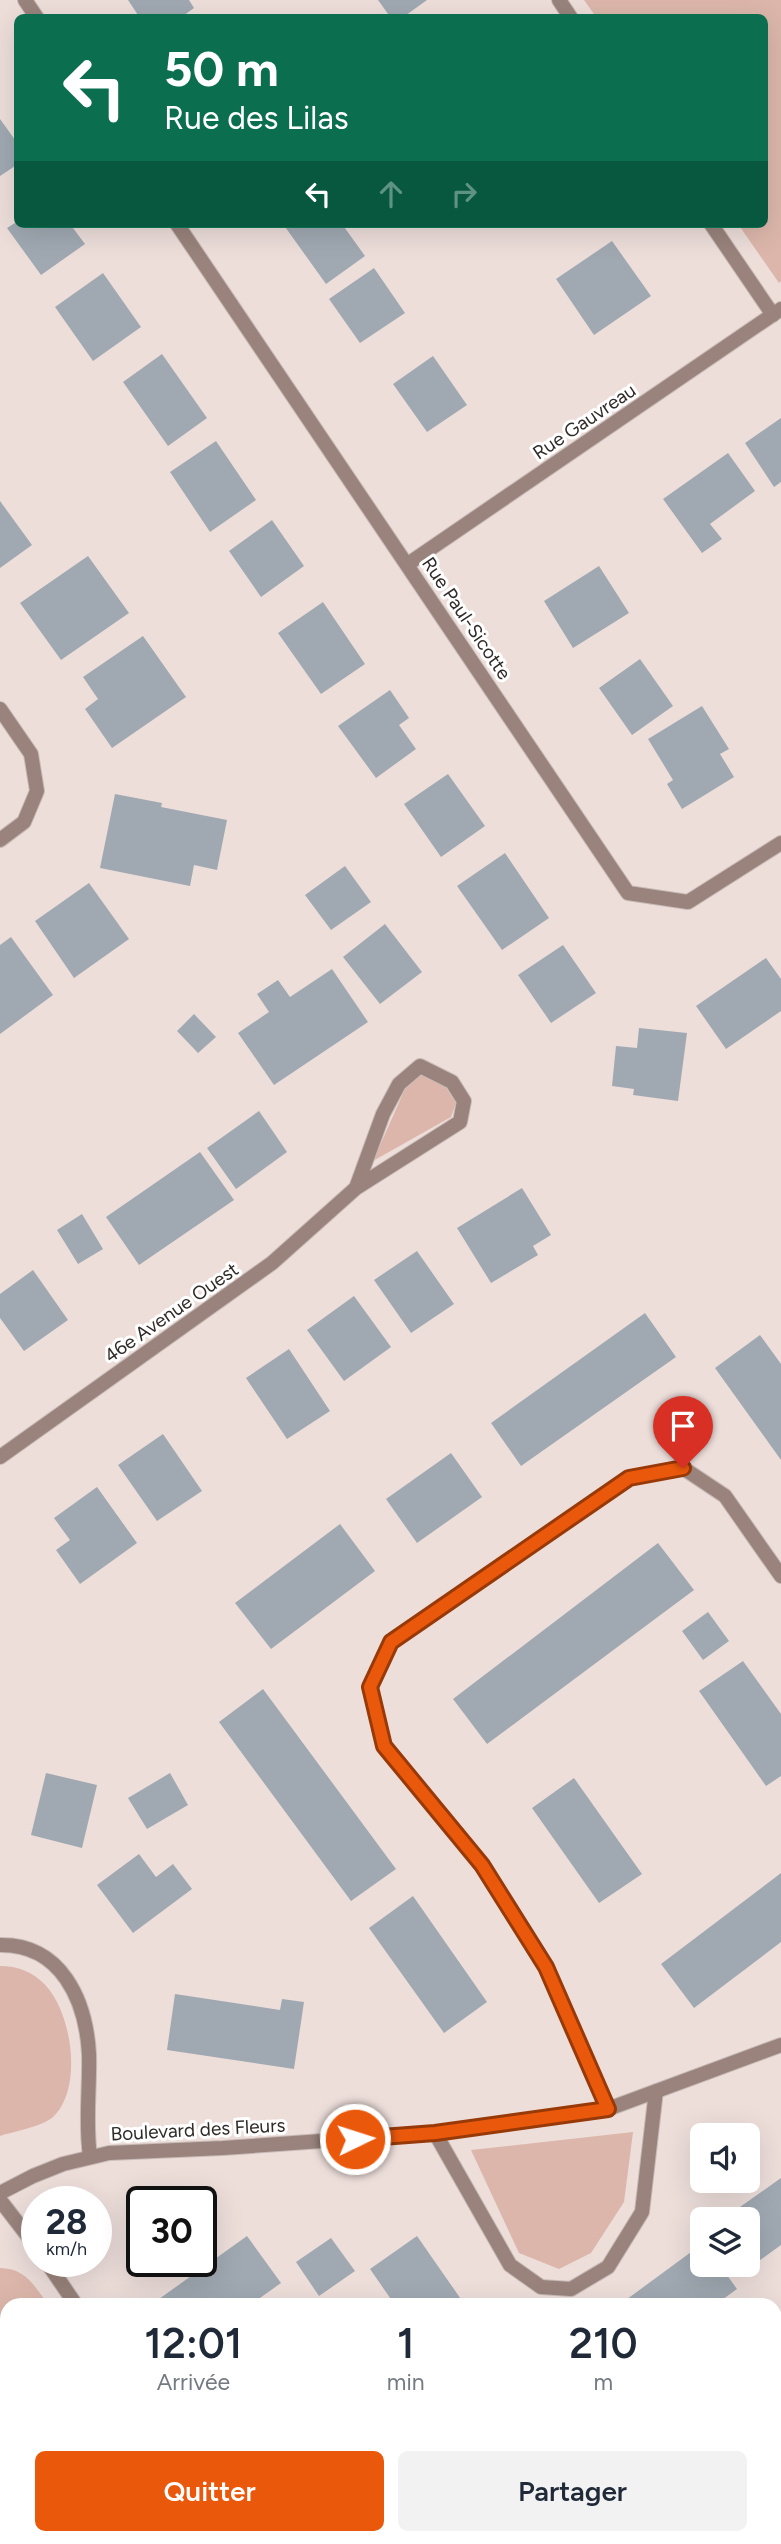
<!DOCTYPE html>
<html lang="fr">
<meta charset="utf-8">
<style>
:root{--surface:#fff;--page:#f2f2f3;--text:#1f2937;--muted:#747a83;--accent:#ea580c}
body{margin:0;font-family:Figtree,sans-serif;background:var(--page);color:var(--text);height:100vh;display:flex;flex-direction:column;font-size:26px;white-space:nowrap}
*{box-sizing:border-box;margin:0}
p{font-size:23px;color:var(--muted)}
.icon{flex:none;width:38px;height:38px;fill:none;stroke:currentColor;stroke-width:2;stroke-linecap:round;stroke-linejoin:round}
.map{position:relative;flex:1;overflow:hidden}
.drawer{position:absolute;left:0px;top:2298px;width:782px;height:247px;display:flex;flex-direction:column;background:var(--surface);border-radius:21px 21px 0 0;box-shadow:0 7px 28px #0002}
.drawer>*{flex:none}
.banner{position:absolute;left:14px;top:14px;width:754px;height:214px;border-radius:10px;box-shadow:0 7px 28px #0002;background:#0b6e4f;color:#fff;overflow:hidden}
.tools{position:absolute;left:690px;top:2123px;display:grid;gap:14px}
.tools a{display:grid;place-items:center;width:70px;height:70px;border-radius:10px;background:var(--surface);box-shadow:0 7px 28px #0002;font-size:35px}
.speed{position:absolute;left:21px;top:2186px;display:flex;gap:14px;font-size:35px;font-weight:700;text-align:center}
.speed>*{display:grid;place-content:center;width:91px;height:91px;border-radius:50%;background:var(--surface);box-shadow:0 7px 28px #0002;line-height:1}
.speed small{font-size:18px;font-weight:400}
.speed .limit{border:4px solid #111;border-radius:10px;background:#fff;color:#111}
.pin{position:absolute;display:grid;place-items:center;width:60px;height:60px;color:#fff;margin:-72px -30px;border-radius:50% 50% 50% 0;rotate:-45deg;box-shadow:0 0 7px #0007}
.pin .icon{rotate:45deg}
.me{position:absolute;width:77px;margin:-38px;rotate:86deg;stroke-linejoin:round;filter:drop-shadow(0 0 5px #0008)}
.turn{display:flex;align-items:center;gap:24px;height:147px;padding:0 35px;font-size:32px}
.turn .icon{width:91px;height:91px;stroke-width:2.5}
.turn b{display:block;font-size:49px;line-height:60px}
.lanes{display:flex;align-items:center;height:66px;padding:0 35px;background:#0003;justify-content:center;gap:35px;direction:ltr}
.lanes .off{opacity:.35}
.eta{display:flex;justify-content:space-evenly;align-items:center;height:119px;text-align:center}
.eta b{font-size:42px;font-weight:600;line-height:49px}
.primary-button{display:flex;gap:14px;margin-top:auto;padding:14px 35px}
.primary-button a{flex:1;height:80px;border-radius:10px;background:var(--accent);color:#fff;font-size:28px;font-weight:600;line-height:80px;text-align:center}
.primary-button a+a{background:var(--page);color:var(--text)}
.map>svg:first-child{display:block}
.green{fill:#dcb6ab}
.building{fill:#a0a9b2}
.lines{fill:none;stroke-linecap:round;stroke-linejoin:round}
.service-casing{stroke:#c7bab7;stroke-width:16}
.minor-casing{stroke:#c7bab7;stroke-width:16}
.service{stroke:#99837c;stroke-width:14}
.minor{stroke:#99837c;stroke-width:14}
.route-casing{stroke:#983908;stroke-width:18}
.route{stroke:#ea580c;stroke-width:12}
.labels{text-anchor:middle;stroke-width:6;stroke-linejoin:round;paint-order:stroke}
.street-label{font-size:19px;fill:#302b29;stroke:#fff}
</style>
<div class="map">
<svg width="781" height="2544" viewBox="0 0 781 2544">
<rect width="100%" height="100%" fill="#eddeda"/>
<path class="green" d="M 584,0 L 781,0 L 781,281 L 779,283 L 738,224 L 765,224 L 765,18 L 596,17 Z
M 422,1074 L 445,1086 L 456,1103 L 451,1117 L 373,1161 L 405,1089 Z
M 0,1966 C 15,1966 28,1970 40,1980 C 71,2005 84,2084 55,2115 C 46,2126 15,2131 0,2136 Z
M 633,2132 L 624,2202 L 591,2253 L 559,2269 L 519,2253 L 471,2150 Z
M 0,2268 C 25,2268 35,2286 48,2305 L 7,2305 L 7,2360 L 0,2349 Z
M 781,2351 L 781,2405 L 775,2409 L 775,2355 Z"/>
<path class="building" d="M 128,0 L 189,0 L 194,8 L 180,18 L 140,18 Z
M 378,0 L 427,0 L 402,18 L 391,18 Z
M 0,119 L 18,144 L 18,164 L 0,176 Z
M 18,221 L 18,224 L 70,224 L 85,244 L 41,275 L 7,228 Z
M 283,224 L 342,224 L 365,256 L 326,284 Z
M 612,241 L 651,296 L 594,335 L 556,279 Z
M 374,268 L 405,313 L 360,343 L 329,299 Z
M 103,273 L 141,327 L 93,361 L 55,307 Z
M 162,354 L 207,418 L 168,446 L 123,382 Z
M 433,356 L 467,405 L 427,432 L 393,384 Z
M 781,418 L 781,482 L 774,487 L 745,443 Z
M 216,441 L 256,500 L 210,532 L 170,472 Z
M 728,453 L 755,491 L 710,524 L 722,539 L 702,553 L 663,499 Z
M 0,501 L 32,545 L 0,568 Z
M 272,520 L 304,566 L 261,597 L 229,551 Z
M 88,556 L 129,613 L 61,660 L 20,603 Z
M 599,566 L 629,613 L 573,648 L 544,601 Z
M 323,602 L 365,664 L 321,694 L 278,633 Z
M 143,636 L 186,697 L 112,748 L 85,709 L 98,699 L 83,677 Z
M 640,659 L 673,706 L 632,735 L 599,688 Z
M 390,690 L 409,718 L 399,725 L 416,749 L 376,778 L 338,726 Z
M 702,706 L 729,749 L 720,754 L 734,777 L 682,809 L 667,784 L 673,780 L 648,739 Z
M 448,774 L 485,826 L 441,857 L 404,804 Z
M 115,794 L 162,803 L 161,807 L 227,820 L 217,870 L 194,865 L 190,886 L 100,868 Z
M 505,853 L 549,918 L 502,950 L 457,886 Z
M 345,866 L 371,902 L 331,930 L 305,895 Z
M 89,883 L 129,939 L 74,978 L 35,921 Z
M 385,924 L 422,972 L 380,1004 L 343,957 Z
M 11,937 L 53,995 L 0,1034 L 0,945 Z
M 563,945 L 596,993 L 551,1023 L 518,975 Z
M 766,958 L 781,979 L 781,1011 L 726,1049 L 696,1006 Z
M 332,969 L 368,1022 L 274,1085 L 238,1033 L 269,1012 L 257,994 L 278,980 L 290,997 Z
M 194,1014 L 216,1037 L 198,1053 L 177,1031 Z
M 639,1028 L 687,1033 L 678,1101 L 633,1095 L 634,1089 L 612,1086 L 616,1046 L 637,1048 Z
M 259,1111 L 287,1152 L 236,1189 L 207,1148 Z
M 200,1152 L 234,1200 L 139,1265 L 106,1217 Z
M 522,1188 L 551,1235 L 533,1246 L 538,1255 L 491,1283 L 457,1228 Z
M 82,1214 L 103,1249 L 78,1264 L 57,1230 Z
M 417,1251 L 454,1304 L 411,1333 L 374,1280 Z
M 33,1270 L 68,1320 L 24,1351 L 0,1318 L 0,1294 Z
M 354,1296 L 391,1347 L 344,1381 L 307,1330 Z
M 645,1313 L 676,1357 L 521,1466 L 491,1423 Z
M 760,1335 L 781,1364 L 781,1460 L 715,1368 Z
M 289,1349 L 330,1411 L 287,1439 L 246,1378 Z
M 163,1434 L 202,1491 L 157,1521 L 118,1465 Z
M 451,1453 L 482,1497 L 417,1543 L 386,1499 Z
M 97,1487 L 137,1543 L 80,1584 L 56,1550 L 70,1540 L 54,1518 Z
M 340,1524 L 375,1571 L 271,1649 L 235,1603 Z
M 658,1543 L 694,1590 L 487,1744 L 453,1699 Z
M 708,1612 L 729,1641 L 703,1660 L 682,1631 Z
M 743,1661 L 781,1714 L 781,1776 L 766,1786 L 699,1691 Z
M 263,1689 L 396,1869 L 351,1901 L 219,1722 Z
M 46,1773 L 97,1785 L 82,1848 L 31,1835 Z
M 170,1773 L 188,1805 L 147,1829 L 128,1798 Z
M 574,1778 L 642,1874 L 599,1903 L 532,1808 Z
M 139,1854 L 156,1877 L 173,1864 L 192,1889 L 133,1933 L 97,1885 Z
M 781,1873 L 781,1942 L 694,2008 L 661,1964 Z
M 413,1896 L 487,2002 L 444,2033 L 369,1928 Z
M 175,1994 L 280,2010 L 282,1999 L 304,2002 L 294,2069 L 167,2050 Z
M 781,2178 L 781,2245 L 756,2263 L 747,2250 L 747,2219 L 723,2219 Z
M 247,2236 L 281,2283 L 250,2305 L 163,2305 L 159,2299 Z
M 417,2236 L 465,2305 L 395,2305 L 370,2269 Z
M 331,2238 L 355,2271 L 319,2296 L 296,2262 Z
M 702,2244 L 702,2264 L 719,2264 L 737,2289 L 715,2305 L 619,2305 Z
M 781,2426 L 781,2446 L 775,2437 L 775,2430 Z
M 781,2473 L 781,2544 L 766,2544 L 761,2538 L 775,2538 L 775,2477 Z
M 0,2519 L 7,2528 L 7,2538 L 14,2538 L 19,2544 L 0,2544 Z
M 301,2538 L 314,2538 L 319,2544 L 293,2544 Z"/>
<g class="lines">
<g class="service-casing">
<path id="service" d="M 700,2538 L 705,2544
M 674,2544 L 683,2538"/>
</g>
<g class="minor-casing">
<path id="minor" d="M 25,0 L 37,18
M 559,0 L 571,18
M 177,224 L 628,893 L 688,902 L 781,843
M 711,224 L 773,315
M 408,564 L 781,309
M 0,709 L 31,754 L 37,791 L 24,822 L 0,840
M 0,1457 L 272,1263 L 356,1188 L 460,1122 L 464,1101 L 452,1082 L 420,1066 L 399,1084 L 383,1114 L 356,1188
M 0,1945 C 61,1944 86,2000 89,2054 C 90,2088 85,2122 90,2156
M 608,2109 L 546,1967 L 483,1865 L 384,1746 L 370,1687 L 391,1642 L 629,1478 L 683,1468 L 725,1496 L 781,1576
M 435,2133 L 510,2265 L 541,2287 L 571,2289 L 608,2267 L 642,2212 L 656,2091
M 0,2193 L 33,2176 L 63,2164 L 109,2153 L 223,2148 L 435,2133 L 608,2109 L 781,2045
M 0,2200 L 37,2248
M 46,2261 L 76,2305
M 0,2385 L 7,2395
M 115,2538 C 131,2544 149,2544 166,2538"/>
</g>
<use href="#service" class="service"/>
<use href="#minor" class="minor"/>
</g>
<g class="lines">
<g class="route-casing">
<path id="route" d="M 355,2139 L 435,2133 L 608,2109 L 546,1967 L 482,1865 L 384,1746 L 370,1687 L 391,1642 L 629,1478 L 683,1468"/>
</g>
<use href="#route" class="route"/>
</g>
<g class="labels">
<g class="street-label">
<text transform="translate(584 421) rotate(-34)" y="7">Rue Gauvreau</text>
<text transform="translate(467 618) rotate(56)" y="7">Rue Paul-Sicotte</text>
<text transform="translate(171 1312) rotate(-35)" y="7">46e Avenue Ouest</text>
<text transform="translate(198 2129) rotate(-3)" y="7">Boulevard des Fleurs</text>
</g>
</g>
</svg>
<div class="tools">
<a><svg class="icon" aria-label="sound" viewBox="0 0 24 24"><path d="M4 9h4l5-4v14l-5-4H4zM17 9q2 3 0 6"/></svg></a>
<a><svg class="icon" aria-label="layers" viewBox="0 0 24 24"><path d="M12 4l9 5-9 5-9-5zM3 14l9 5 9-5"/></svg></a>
</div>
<div class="speed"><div>28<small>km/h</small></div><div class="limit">30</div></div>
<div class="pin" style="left:683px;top:1468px;background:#d93025"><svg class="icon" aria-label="arrive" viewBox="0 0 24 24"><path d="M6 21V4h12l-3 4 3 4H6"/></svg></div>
<svg class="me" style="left:355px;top:2139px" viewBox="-20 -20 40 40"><circle r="17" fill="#ea580c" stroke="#fff" stroke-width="3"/><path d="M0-11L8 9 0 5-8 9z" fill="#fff"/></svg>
<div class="banner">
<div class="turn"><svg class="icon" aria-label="left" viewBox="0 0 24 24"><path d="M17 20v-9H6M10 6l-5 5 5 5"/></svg><div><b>50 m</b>Rue des Lilas</div></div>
<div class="lanes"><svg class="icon" aria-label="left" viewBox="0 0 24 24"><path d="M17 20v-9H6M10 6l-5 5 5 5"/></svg><svg class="icon off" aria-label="ahead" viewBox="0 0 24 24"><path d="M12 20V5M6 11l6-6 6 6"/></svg><svg class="icon off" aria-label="right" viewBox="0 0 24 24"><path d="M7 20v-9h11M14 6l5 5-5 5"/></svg></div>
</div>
<section class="drawer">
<div class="eta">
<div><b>12:01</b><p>Arrivée</p></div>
<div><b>1</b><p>min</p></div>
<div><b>210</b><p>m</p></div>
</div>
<div class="primary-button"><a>Quitter</a><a>Partager</a></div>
</section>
</div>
